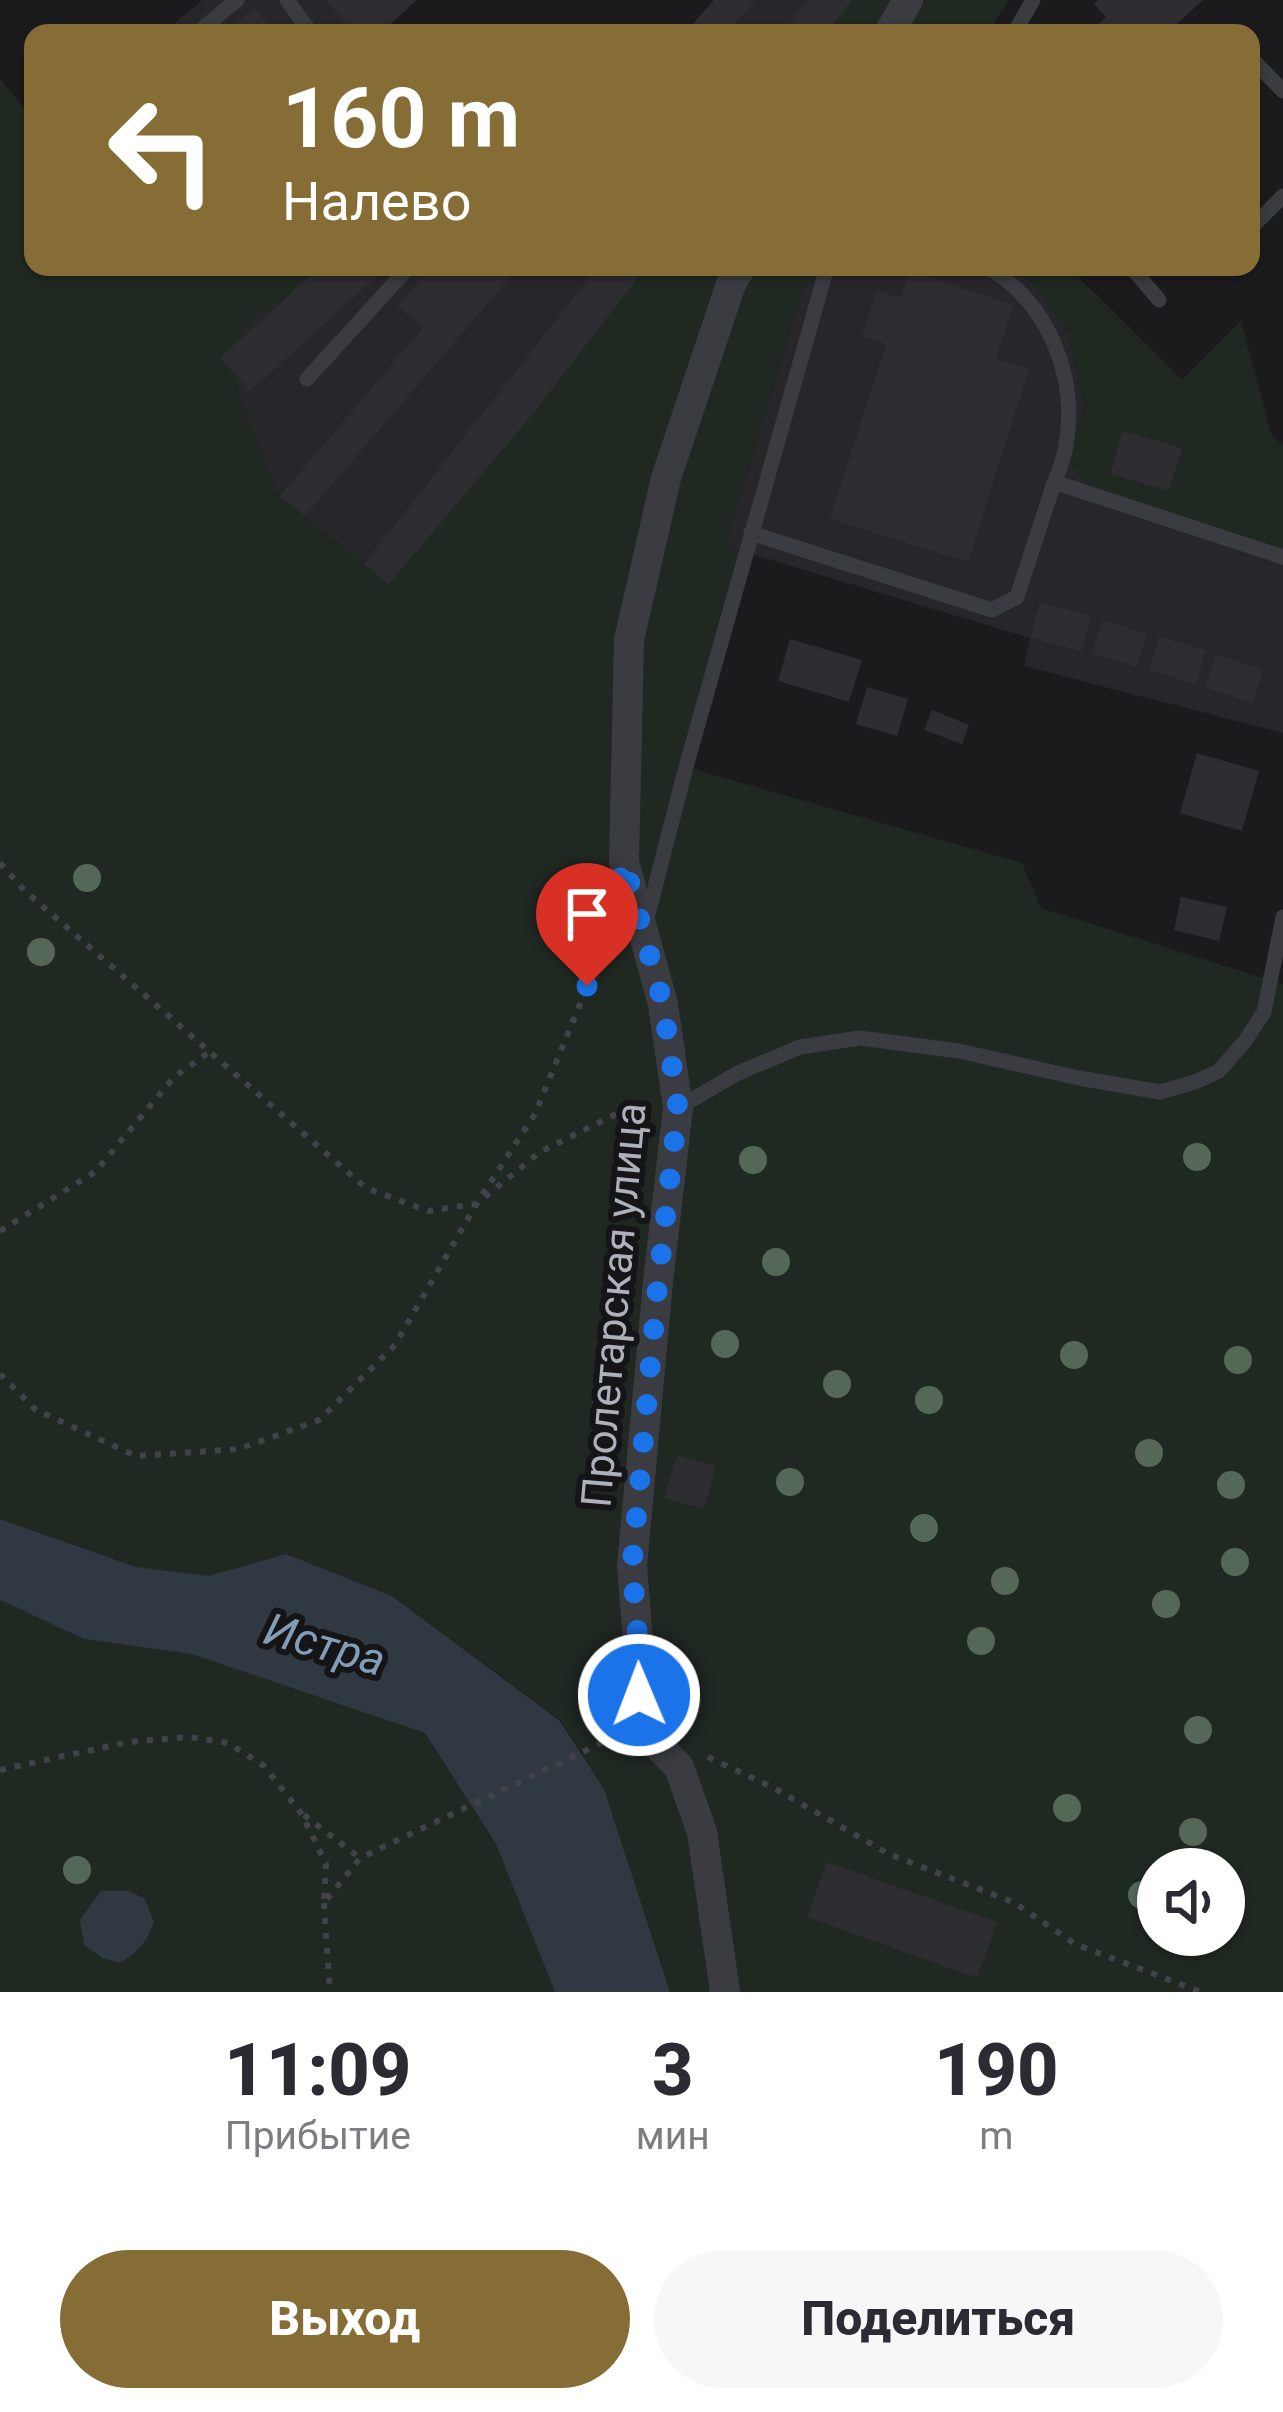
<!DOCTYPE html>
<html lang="ru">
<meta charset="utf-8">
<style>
:root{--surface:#fff;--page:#f7f7f7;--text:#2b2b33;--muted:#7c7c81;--accent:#866d36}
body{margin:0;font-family:Roboto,sans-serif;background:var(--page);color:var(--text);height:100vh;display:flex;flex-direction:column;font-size:45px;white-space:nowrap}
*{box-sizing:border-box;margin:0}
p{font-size:39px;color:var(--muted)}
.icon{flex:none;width:66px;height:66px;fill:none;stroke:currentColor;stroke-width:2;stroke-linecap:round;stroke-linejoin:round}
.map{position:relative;height:1992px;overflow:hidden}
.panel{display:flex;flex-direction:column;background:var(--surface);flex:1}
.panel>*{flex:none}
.top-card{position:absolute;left:24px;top:24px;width:1236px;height:252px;border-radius:24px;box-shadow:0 3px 9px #0004;background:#866d36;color:#fff;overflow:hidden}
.controls{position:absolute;left:1137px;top:1848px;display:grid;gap:24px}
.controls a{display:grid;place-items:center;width:108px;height:108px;border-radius:50%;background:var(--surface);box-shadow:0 3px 9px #0004;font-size:60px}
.pin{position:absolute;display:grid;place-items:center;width:102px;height:102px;color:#fff;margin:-123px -51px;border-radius:50% 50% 50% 0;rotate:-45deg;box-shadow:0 0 12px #0007}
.pin .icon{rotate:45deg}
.me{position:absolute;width:132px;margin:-66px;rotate:359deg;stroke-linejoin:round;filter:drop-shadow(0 0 9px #0008)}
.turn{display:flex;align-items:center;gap:42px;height:252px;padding:0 60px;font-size:54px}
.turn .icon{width:156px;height:156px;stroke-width:2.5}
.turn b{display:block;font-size:84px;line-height:102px}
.eta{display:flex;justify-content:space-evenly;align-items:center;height:204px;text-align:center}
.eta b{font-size:72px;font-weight:800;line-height:84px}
.primary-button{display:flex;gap:24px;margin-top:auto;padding:24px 60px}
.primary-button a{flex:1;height:138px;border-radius:72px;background:var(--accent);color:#fff;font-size:48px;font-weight:800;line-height:138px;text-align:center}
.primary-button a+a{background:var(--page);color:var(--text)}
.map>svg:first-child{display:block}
.built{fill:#27262a}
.green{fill:#202822;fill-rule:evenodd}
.water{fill:#303942}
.building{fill:#2e2d31}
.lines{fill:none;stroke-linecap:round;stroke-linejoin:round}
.path{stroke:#414349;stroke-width:6;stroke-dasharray:6 9;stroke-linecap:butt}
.lane{stroke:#3b3c42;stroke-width:15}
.street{stroke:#3b3c42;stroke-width:30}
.tree{fill:#556857}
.route{stroke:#1a73e8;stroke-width:21;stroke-dasharray:0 37.8}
.labels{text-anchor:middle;stroke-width:12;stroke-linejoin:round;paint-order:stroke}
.street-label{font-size:42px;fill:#adb1bc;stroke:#151518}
.water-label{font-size:45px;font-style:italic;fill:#849db7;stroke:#151518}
</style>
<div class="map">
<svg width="1283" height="1992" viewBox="0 0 1283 1992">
<rect width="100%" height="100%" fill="#1b1a1d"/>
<path class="built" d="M 203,0 L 325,0 L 352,29 L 351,33 L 162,33 Z
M 714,0 L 852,0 L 827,33 L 685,33 Z
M 132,267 L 646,267 L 389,584 L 280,496 Z
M 810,267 L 1068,267 L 1283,480 L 1283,733 L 1024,666 L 1030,638 L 725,546 Z"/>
<path class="green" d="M 850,0 L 908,0 L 889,33 L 824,33 Z
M 921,0 L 1009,0 L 987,33 L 896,33 Z
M 0,79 L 33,118 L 33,267 L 323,267 L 287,303 L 254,315 L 242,348 L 238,394 L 280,496 L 389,583 L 639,267 L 810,267 L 726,545 L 745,553 L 686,767 L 1022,863 L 1041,908 L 1283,984 L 1283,1992 L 670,1992 L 604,1789 L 561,1721 L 392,1596 L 286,1554 L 209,1577 L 136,1567 L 0,1519 ZM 1158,1869 L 1224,1869 L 1224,1935 L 1158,1935 Z
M 1007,267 L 1068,267 L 1182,380 L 1241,321 L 1272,436 L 1283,446 L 1283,549 L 1091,488 L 1068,462 L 1084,407 L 1069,336 L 1036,286 Z
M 0,1600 L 84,1639 L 191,1654 L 425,1733 L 496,1844 L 555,1992 L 0,1992 Z"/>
<path class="water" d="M 0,1519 L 136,1567 L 208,1576 L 286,1554 L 392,1596 L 560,1721 L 604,1789 L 670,1992 L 555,1992 L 496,1844 L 425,1733 L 191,1654 L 84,1639 L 0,1600 Z
M 101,1891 L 129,1891 L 145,1899 L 154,1922 C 147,1942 138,1952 120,1963 L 102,1958 L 84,1945 L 80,1920 Z"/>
<path class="building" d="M 325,0 L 417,0 L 380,33 L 355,33 Z
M 714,0 L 756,0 L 726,33 L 685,33 Z
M 808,0 L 852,0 L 827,33 L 782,33 Z
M 1098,0 L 1203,0 L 1167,33 L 1090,33 L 1106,17 L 1094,4 Z
M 254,8 L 277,33 L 226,33 Z
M 320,267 L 387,267 L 250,391 L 220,358 Z
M 433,267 L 519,267 L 305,516 L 280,496 L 423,328 L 397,305 Z
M 598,267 L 646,267 L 532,415 L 389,584 L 364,564 Z
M 910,271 L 1013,305 L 996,359 L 1029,369 L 968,562 L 830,519 L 886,344 L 862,336 L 877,290 L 901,298 Z
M 1123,431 L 1182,448 L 1169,491 L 1110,474 Z
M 1040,602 L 1091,615 L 1082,651 L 1031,638 Z
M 1103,620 L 1147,634 L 1137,667 L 1092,653 Z
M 1159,636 L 1206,650 L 1196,684 L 1149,670 Z
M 790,639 L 862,660 L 849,702 L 778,681 Z
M 1216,654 L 1263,670 L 1252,703 L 1205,687 Z
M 867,687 L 908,699 L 897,736 L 856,724 Z
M 932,710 L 969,725 L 962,744 L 924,730 Z
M 1197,753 L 1259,771 L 1242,831 L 1180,813 Z
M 1181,897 L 1227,907 L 1219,941 L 1174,930 Z
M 677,1455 L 716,1466 L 704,1509 L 664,1498 Z
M 827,1862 L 997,1922 L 977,1978 L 807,1917 Z"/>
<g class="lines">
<path class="path" d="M 0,863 L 24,890 L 366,1188 L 428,1211 L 474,1204
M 485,1197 L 540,1152 L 636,1104 L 648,1105
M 0,1231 L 95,1172 L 174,1077 L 211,1051
M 0,1374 L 36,1410 L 136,1456 L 239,1449 L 319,1420 L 395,1345 L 477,1203 L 535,1114 L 605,943 L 608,928
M 708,1757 L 772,1787 L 889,1854 L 1015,1903 L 1075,1944 L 1201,1992
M 0,1770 L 128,1742 L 189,1737 L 228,1743 L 264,1766 L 301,1813 L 326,1864 L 324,1903 L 360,1858 L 610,1739
M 304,1815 L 360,1858
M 324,1903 L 330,1992"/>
<path class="lane" d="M 287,0 L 311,33
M 197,33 L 237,0
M 1014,33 L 1033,0
M 1251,58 L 1283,91
M 1251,228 L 1283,196
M 1131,267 L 1159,300
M 307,379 L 409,267
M 1054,482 L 1283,557
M 751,533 L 992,610 L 1017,597 C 1029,561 1040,525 1052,489 C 1057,475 1064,460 1066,445 C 1078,376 1048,302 987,267
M 647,918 L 686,767 L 827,267
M 678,1108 L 736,1074 L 800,1047 L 860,1038 L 959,1051 L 1079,1078 L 1160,1092 L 1195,1082 L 1219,1071 L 1245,1041 L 1264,1012 L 1283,917"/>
<path class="street" d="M 889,33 L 908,0
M 725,1992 L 702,1832 L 679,1767 L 638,1725 L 640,1665 L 632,1566 L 658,1282 L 678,1108 L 663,1004 L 624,862 L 629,640 L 666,478 L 731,284 L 741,267"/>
</g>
<g class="tree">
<circle cx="87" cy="878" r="14"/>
<circle cx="41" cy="952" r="14"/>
<circle cx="1197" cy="1157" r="14"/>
<circle cx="753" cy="1160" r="14"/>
<circle cx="776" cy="1262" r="14"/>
<circle cx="725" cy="1344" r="14"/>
<circle cx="1074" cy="1355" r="14"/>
<circle cx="1238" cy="1360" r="14"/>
<circle cx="837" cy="1384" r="14"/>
<circle cx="929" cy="1400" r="14"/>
<circle cx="1149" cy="1453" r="14"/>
<circle cx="790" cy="1482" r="14"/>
<circle cx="1231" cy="1485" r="14"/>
<circle cx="924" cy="1528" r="14"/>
<circle cx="1235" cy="1562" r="14"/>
<circle cx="1005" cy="1581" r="14"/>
<circle cx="1166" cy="1604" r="14"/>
<circle cx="981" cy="1641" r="14"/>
<circle cx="1198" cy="1730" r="14"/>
<circle cx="1067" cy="1808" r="14"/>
<circle cx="1193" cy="1832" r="14"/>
<circle cx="77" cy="1870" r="14"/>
<circle cx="1142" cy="1895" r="14"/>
</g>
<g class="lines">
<path class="route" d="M 587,986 L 605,943 L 624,862 L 663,1004 L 678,1108 L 658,1282 L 632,1566 L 640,1665 L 639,1695"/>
</g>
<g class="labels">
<g class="street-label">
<text transform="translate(613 1305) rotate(-85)" y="15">Пролетарская улица</text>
</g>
<g class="water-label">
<text transform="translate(325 1644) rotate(16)" y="16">Истра</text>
</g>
</g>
</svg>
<div class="controls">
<a><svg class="icon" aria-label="sound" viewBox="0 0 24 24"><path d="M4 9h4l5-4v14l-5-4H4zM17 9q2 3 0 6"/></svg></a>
</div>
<div class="pin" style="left:587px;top:986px;background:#d93025"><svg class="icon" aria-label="arrive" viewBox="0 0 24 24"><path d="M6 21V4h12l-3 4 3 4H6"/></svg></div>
<svg class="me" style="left:639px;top:1695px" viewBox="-20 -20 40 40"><circle r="17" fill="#1a73e8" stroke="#fff" stroke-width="3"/><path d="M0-11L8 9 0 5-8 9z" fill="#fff"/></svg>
<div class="top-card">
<div class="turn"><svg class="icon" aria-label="left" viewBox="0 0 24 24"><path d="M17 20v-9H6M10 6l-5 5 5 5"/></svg><div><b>160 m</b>Налево</div></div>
</div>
</div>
<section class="panel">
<div class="eta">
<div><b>11:09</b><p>Прибытие</p></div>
<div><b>3</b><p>мин</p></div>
<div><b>190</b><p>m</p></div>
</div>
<div class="primary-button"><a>Выход</a><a>Поделиться</a></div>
</section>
